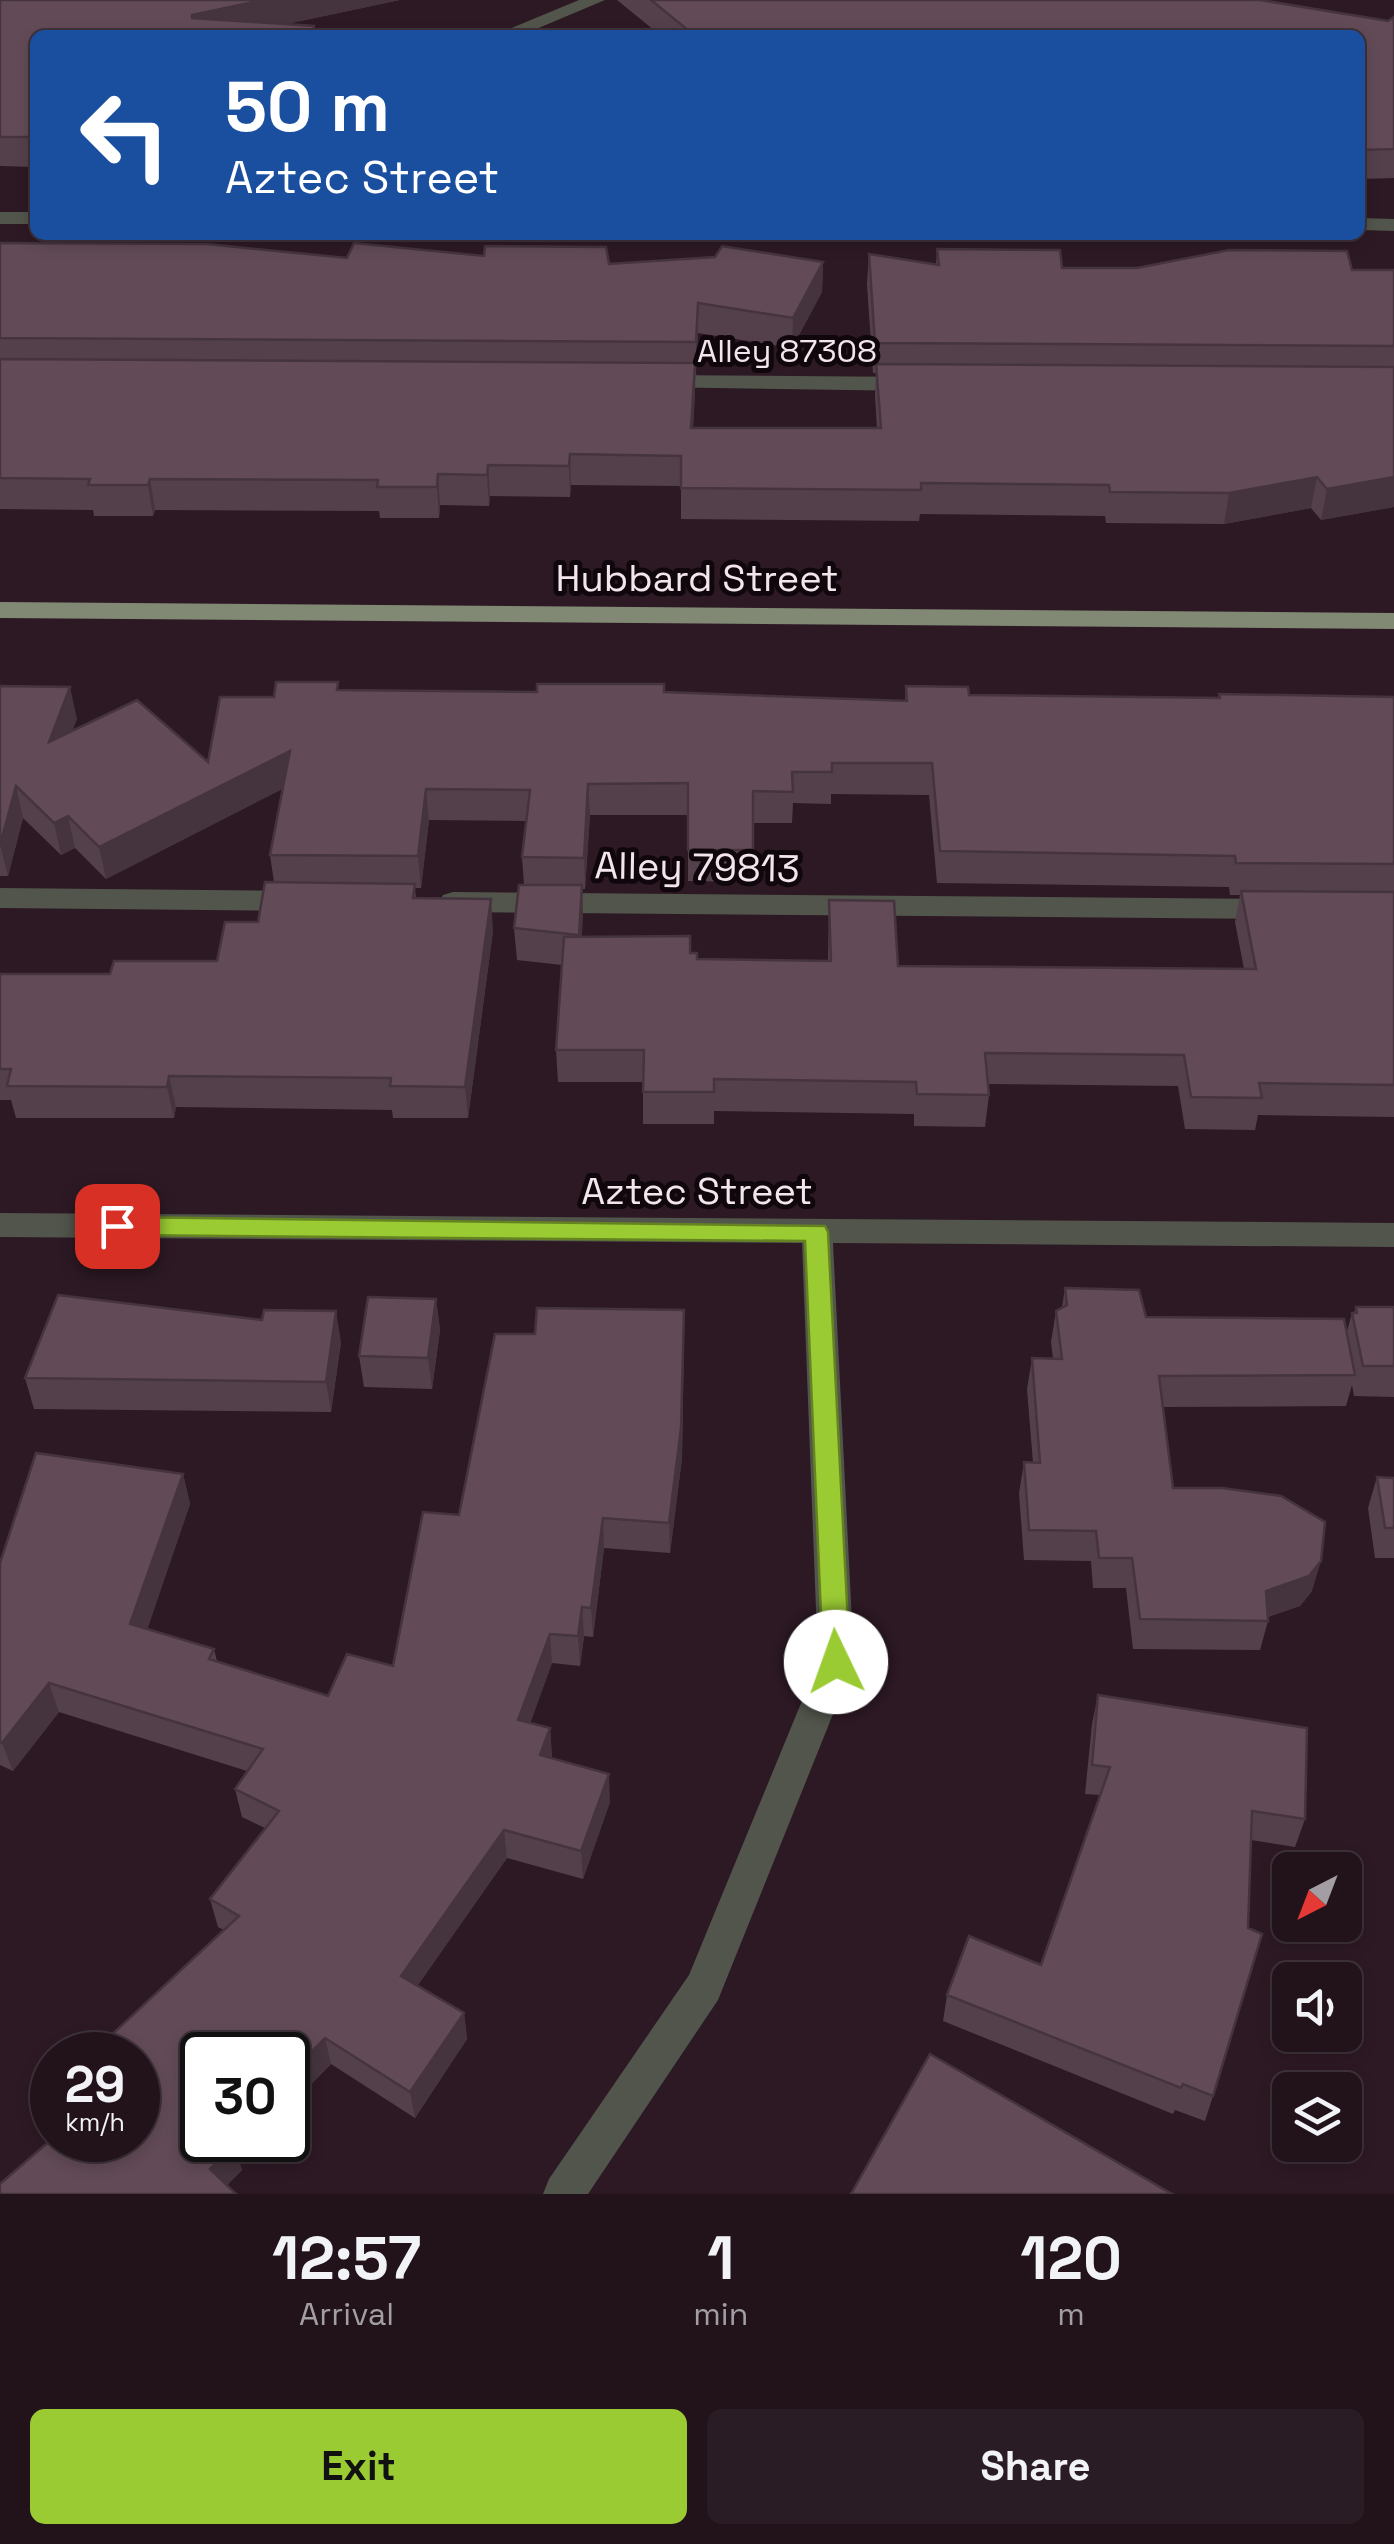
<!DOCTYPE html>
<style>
:root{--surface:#22131b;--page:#2a1c24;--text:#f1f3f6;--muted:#a29ea3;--line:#3f323a;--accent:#9bcb33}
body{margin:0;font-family:"Space Grotesk",sans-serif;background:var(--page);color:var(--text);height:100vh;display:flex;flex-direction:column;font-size:38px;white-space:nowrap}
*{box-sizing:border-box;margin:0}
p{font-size:32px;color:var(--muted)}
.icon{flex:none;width:55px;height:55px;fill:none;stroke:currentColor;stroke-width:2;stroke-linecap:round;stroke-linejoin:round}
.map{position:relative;height:2194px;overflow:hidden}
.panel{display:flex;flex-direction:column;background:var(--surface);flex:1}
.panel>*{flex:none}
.top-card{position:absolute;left:30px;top:30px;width:1335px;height:210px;border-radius:15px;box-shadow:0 5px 15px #0003,0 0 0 2px var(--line);background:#1a4fa0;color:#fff;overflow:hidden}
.needle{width:65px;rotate:222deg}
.fabs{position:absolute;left:1272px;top:1852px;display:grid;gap:20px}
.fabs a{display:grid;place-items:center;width:90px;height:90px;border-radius:15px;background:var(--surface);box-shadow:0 5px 15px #0003,0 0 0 2px var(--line);font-size:50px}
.speed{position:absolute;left:30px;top:2032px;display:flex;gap:20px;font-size:50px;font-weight:700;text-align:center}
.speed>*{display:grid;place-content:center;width:130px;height:130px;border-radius:50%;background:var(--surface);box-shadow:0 5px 15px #0003,0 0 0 2px var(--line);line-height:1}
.speed small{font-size:25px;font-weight:400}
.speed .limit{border:5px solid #111;border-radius:15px;background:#fff;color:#111}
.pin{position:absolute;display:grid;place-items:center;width:85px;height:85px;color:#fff;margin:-42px;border-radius:20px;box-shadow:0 5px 15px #0006}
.me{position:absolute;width:110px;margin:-55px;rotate:357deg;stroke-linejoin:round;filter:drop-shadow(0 0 8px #0008)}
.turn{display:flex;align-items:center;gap:35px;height:210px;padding:0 30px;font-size:45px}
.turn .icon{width:130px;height:130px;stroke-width:2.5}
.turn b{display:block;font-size:70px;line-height:85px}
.eta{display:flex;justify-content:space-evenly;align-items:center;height:170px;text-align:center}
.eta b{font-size:60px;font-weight:700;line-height:70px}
.action{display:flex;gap:20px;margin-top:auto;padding:20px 30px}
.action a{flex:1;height:115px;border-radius:15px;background:var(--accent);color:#111;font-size:40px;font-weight:700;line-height:115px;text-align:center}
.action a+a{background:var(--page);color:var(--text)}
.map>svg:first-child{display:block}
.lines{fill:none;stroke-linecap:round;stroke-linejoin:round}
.minor{fill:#51554b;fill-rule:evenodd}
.major{fill:#818975;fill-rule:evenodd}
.wall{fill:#54404b;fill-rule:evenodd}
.shaded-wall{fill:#45343d}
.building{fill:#624b57;stroke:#45343d;stroke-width:2.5}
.route{fill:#9bcb33;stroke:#658421;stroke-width:2.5}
.labels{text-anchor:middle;stroke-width:10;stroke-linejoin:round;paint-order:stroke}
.far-street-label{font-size:32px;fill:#f3e5ec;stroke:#10070c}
.street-label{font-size:38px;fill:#f3e5ec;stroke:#10070c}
</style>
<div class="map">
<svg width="1394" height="2194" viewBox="0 0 1394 2194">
<rect width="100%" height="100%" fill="#2d1924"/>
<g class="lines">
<path class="minor" d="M 579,0 L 605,0 L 522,35 L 495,35 Z
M 0,212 L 35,212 L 35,224 L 0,224 Z
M 1360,218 L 1394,219 L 1394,231 L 1360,230 Z
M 657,375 L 916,377 L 927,384 L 916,391 L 649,387 L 646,382 Z
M 0,888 L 302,891 L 312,894 L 316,901 L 312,908 L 302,911 L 0,908 Z
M 453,892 L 1277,899 L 1287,902 L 1291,909 L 1287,916 L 1277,919 L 453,912 L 443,909 L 439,902 L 443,895 Z
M 0,1213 L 1394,1223 L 1394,1247 L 833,1243 L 854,1662 L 718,2000 L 588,2194 L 543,2194 L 549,2179 L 689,1975 L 818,1662 L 802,1243 L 0,1237 Z"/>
<path class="major" d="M 0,602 L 1394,613 L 1394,629 L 0,618 Z"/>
</g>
<path class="wall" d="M 0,0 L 400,0 L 286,24 L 314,26 L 314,35 L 35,35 L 35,167 L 0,166 Z
M 617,0 L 1260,0 L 1388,21 L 1394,17 L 1394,178 L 1360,179 L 1360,35 L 660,35 Z
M 0,243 L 347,258 L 484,256 L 609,264 L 823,262 L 822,292 L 792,348 L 698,333 L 693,428 L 877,428 L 875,395 L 876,373 L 873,373 L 867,284 L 869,254 L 936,265 L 937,249 L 1062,268 L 1394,270 L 1394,507 L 1321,520 L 1311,508 L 1224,524 L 1106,523 L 1105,516 L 920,514 L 919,521 L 681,519 L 681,486 L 571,485 L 570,497 L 490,496 L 489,506 L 440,505 L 439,518 L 380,518 L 379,511 L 155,510 L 153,516 L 94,516 L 93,510 L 0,509 Z
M 0,686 L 77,719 L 72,730 L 208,762 L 274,697 L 339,690 L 664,692 L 905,701 L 906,686 L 969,695 L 1219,698 L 1219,694 L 1394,697 L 1394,1117 L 1258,1115 L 1255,1130 L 1185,1129 L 1178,1086 L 988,1084 L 989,1095 L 985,1127 L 914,1126 L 914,1114 L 714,1111 L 714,1124 L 643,1124 L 643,1082 L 558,1082 L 556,1050 L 562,965 L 517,960 L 514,928 L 524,885 L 522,857 L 526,821 L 429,820 L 421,888 L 415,888 L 416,899 L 493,931 L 468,1118 L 393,1118 L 392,1110 L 176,1107 L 174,1118 L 16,1118 L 11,1100 L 0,1100 L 0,974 L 110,974 L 217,961 L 258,922 L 274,882 L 270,855 L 282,789 L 106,879 L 75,848 L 61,855 L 23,818 L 8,876 L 0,876 ZM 831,794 L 929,795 L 937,883 L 1229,887 L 1230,895 L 1240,895 L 1235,922 L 1244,969 L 898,966 L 829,900 L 828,961 L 697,959 L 690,953 L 582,937 L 582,889 L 585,889 L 590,815 L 688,815 L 688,881 L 753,882 L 753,823 L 792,823 L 793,803 L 831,804 Z
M 1065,1288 L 1146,1317 L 1347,1331 L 1352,1313 L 1354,1313 L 1356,1307 L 1394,1307 L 1394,1397 L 1354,1396 L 1352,1385 L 1346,1406 L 1163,1407 L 1173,1488 L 1312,1591 L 1300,1606 L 1268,1617 L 1268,1621 L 1260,1650 L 1133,1649 L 1126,1588 L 1093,1588 L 1091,1561 L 1024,1560 L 1019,1493 L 1024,1462 L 1033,1463 L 1027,1389 L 1032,1358 L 1053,1359 L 1051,1342 L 1056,1311 L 1062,1307 Z
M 436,1299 L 440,1330 L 432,1389 L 364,1387 L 359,1356 Z
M 684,1341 L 682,1458 L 670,1553 L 604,1548 L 593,1637 L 584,1636 L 580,1666 L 552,1663 L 530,1723 L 550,1728 L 552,1759 L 610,1802 L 583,1879 L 507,1858 L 418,1985 L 464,2013 L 467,2039 L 415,2118 L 331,2064 L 288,2108 L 288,2055 L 238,2158 L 242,2170 L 227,2185 L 138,2140 L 224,1930 L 218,1927 L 210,1899 L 265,1828 L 242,1817 L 235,1789 L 247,1771 L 59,1712 L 13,1771 L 0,1765 L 0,1563 L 183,1474 L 190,1504 L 147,1629 L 214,1649 L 217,1661 L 328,1696 L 393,1666 L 459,1515 Z
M 341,1342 L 331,1412 L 34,1409 L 25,1378 Z
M 1377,1477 L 1394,1478 L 1394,1558 L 1375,1558 L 1368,1508 Z
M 1098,1695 L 1305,1819 L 1295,1847 L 1251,1840 L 1213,2096 L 1205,2121 L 1175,2110 L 1173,2114 L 943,2021 L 947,1995 L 1041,1965 L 1100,1795 L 1085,1794 L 1092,1724 Z"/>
<path class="shaded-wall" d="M 263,0 L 400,0 L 235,35 L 195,35 L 192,15 Z
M 823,262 L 822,292 L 792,348 L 793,318 Z
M 698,303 L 698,333 L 696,372 L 696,342 Z
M 695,363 L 695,394 L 691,459 L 691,428 Z
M 570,454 L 571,485 L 570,497 L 569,466 Z
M 488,465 L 490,496 L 489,506 L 487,475 Z
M 438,474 L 440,505 L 439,518 L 437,487 Z
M 1317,477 L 1311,508 L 1224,524 L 1229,493 Z
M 1394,477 L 1394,507 L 1321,520 L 1327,489 Z
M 150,479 L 155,510 L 153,516 L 148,485 Z
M 70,687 L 77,719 L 56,773 L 49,742 Z
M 290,751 L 294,783 L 106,879 L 99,847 Z
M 588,784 L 590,815 L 585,889 L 584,858 Z
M 16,786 L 23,818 L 8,876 L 0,845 Z
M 426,789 L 429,820 L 421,888 L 418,856 Z
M 68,816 L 75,848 L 61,855 L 54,823 Z
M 582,885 L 583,917 L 580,967 L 579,935 Z
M 491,899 L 493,931 L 468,1118 L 465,1087 Z
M 169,1076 L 176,1107 L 174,1118 L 167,1087 Z
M 436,1299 L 440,1330 L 432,1389 L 428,1358 Z
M 684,1310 L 682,1458 L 670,1553 L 669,1523 Z
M 336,1311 L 341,1342 L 331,1412 L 326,1382 Z
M 183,1474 L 190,1504 L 139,1654 L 130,1624 Z
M 603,1518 L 604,1548 L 593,1637 L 591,1608 Z
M 1321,1561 L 1312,1591 L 1300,1606 L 1257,1620 L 1266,1591 Z
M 582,1607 L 584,1636 L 580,1666 L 578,1636 Z
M 550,1634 L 552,1663 L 521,1749 L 518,1720 Z
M 49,1683 L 59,1712 L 13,1771 L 2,1743 Z
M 550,1728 L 552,1757 L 542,1784 L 540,1755 Z
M 609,1774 L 610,1802 L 583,1879 L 581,1851 Z
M 504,1830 L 507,1858 L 406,2002 L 401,1976 Z
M 464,2013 L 467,2039 L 415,2118 L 410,2092 Z
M 325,2038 L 331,2064 L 288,2108 L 288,2075 Z
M 227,2140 L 256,2140 L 238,2158 L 242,2170 L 218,2194 L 210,2169 Z"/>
<path class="building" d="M 0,0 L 263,0 L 192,15 L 192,18 L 314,26 L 312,35 L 35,35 L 35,137 L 0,137 Z
M 651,0 L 1260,0 L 1388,21 L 1394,17 L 1394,149 L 1360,150 L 1360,35 L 694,35 Z
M 0,243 L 207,244 L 347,258 L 354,243 L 484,256 L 485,246 L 606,247 L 609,264 L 715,257 L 722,246 L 823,262 L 793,318 L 698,303 L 696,342 L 0,338 Z
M 937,249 L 1060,250 L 1062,268 L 1137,268 L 1229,250 L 1347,251 L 1352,270 L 1394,270 L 1394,346 L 875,343 L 869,254 L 939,265 Z
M 0,359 L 695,363 L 691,428 L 881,428 L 876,364 L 1394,367 L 1394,477 L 1327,489 L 1317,477 L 1229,493 L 1110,492 L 1109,485 L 921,483 L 921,490 L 681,488 L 681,456 L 570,454 L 569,466 L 488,465 L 487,475 L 438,474 L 437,487 L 377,487 L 378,480 L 150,479 L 148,485 L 88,485 L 90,479 L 0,478 Z
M 276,682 L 338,682 L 337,690 L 537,692 L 537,684 L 664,684 L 664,692 L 907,701 L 906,686 L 968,687 L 969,695 L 1220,698 L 1219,694 L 1394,697 L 1394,864 L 1236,863 L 1235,856 L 940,851 L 932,763 L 832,763 L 832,772 L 792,772 L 793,792 L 753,791 L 753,850 L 688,850 L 688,783 L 588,784 L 584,858 L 522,857 L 530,790 L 426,789 L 418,856 L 270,855 L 290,751 L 99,847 L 68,816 L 54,823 L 16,786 L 0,845 L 0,686 L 70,687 L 49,742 L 137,700 L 208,762 L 220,697 L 274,697 Z
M 265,882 L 415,884 L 413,898 L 491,899 L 465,1087 L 390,1086 L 391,1078 L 169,1076 L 167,1087 L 7,1086 L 11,1069 L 0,1069 L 0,974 L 110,974 L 114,961 L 217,961 L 225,922 L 258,922 Z
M 519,885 L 582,885 L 579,935 L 514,928 Z
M 1241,891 L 1394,892 L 1394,1085 L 1259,1083 L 1262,1098 L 1191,1097 L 1184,1055 L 985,1053 L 989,1095 L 917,1094 L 916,1082 L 714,1079 L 714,1092 L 643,1092 L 644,1050 L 556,1050 L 564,937 L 690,936 L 690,953 L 697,953 L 697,959 L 831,961 L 829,900 L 894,901 L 898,966 L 1256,969 Z
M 1065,1288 L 1139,1290 L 1146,1317 L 1344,1319 L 1355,1375 L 1159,1376 L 1173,1488 L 1222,1488 L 1281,1496 L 1325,1522 L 1321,1561 L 1309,1576 L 1266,1591 L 1268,1621 L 1140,1619 L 1132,1558 L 1099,1558 L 1096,1531 L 1029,1530 L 1024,1462 L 1040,1463 L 1032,1358 L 1062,1359 L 1056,1311 L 1067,1305 Z
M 58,1295 L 262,1320 L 264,1310 L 336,1311 L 326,1382 L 25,1378 Z
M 368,1297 L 436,1299 L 428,1358 L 359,1356 Z
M 1356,1307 L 1394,1307 L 1394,1366 L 1363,1366 L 1352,1313 L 1357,1313 Z
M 537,1308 L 684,1310 L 681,1428 L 669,1523 L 603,1518 L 591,1608 L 582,1607 L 578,1636 L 550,1634 L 518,1720 L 550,1728 L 540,1755 L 609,1774 L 581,1851 L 504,1830 L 401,1976 L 464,2013 L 410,2092 L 325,2038 L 288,2075 L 288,2055 L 202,2055 L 202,2140 L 229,2140 L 234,2145 L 210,2169 L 236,2194 L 0,2194 L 0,2184 L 52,2139 L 52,2140 L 138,2140 L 138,2055 L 90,2055 L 239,1916 L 210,1899 L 279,1811 L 235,1789 L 263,1749 L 49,1683 L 2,1743 L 0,1742 L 0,1563 L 36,1453 L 183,1474 L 130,1624 L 214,1649 L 209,1659 L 328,1696 L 347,1654 L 393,1666 L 423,1512 L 459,1515 L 495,1334 L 535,1334 Z
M 1377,1477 L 1394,1478 L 1394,1528 L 1385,1528 Z
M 1098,1695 L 1307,1728 L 1305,1819 L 1252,1811 L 1248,1928 L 1262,1934 L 1213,2096 L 1183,2084 L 1181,2088 L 947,1995 L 969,1936 L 1041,1965 L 1110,1767 L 1092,1765 Z
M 930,2054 L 1172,2194 L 851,2194 Z
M 52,2090 L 52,2104 L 45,2097 Z"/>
<path class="route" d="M 117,1217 L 825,1226 L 828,1232 L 850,1662 L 846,1670 L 836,1674 L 827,1670 L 823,1662 L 805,1241 L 117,1235 L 105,1226 Z"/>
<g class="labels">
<g class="far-street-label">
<text x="787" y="362">Alley 87308</text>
</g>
<g class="street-label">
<text x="697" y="591">Hubbard Street</text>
<text transform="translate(697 867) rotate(1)" y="13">Alley 79813</text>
<text x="697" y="1204">Aztec Street</text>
</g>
</g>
</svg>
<div class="fabs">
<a><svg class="needle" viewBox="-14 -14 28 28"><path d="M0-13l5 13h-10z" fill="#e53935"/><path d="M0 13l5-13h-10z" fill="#a29ea3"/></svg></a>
<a><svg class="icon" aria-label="sound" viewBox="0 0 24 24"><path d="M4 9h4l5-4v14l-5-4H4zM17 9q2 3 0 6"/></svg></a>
<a><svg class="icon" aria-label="layers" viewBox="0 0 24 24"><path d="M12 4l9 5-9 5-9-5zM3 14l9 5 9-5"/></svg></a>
</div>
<div class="speed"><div>29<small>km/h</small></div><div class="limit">30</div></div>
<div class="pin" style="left:117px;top:1226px;background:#d93025"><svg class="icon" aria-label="arrive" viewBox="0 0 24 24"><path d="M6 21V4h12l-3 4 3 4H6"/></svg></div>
<svg class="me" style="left:836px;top:1662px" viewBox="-20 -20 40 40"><circle r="19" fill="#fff"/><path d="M0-13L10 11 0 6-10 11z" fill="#9bcb33"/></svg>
<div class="top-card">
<div class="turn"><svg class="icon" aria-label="left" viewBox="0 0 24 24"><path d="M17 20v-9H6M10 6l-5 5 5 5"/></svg><div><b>50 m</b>Aztec Street</div></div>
</div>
</div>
<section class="panel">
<div class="eta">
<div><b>12:57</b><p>Arrival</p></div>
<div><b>1</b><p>min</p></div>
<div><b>120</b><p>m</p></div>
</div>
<div class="action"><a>Exit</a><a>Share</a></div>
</section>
